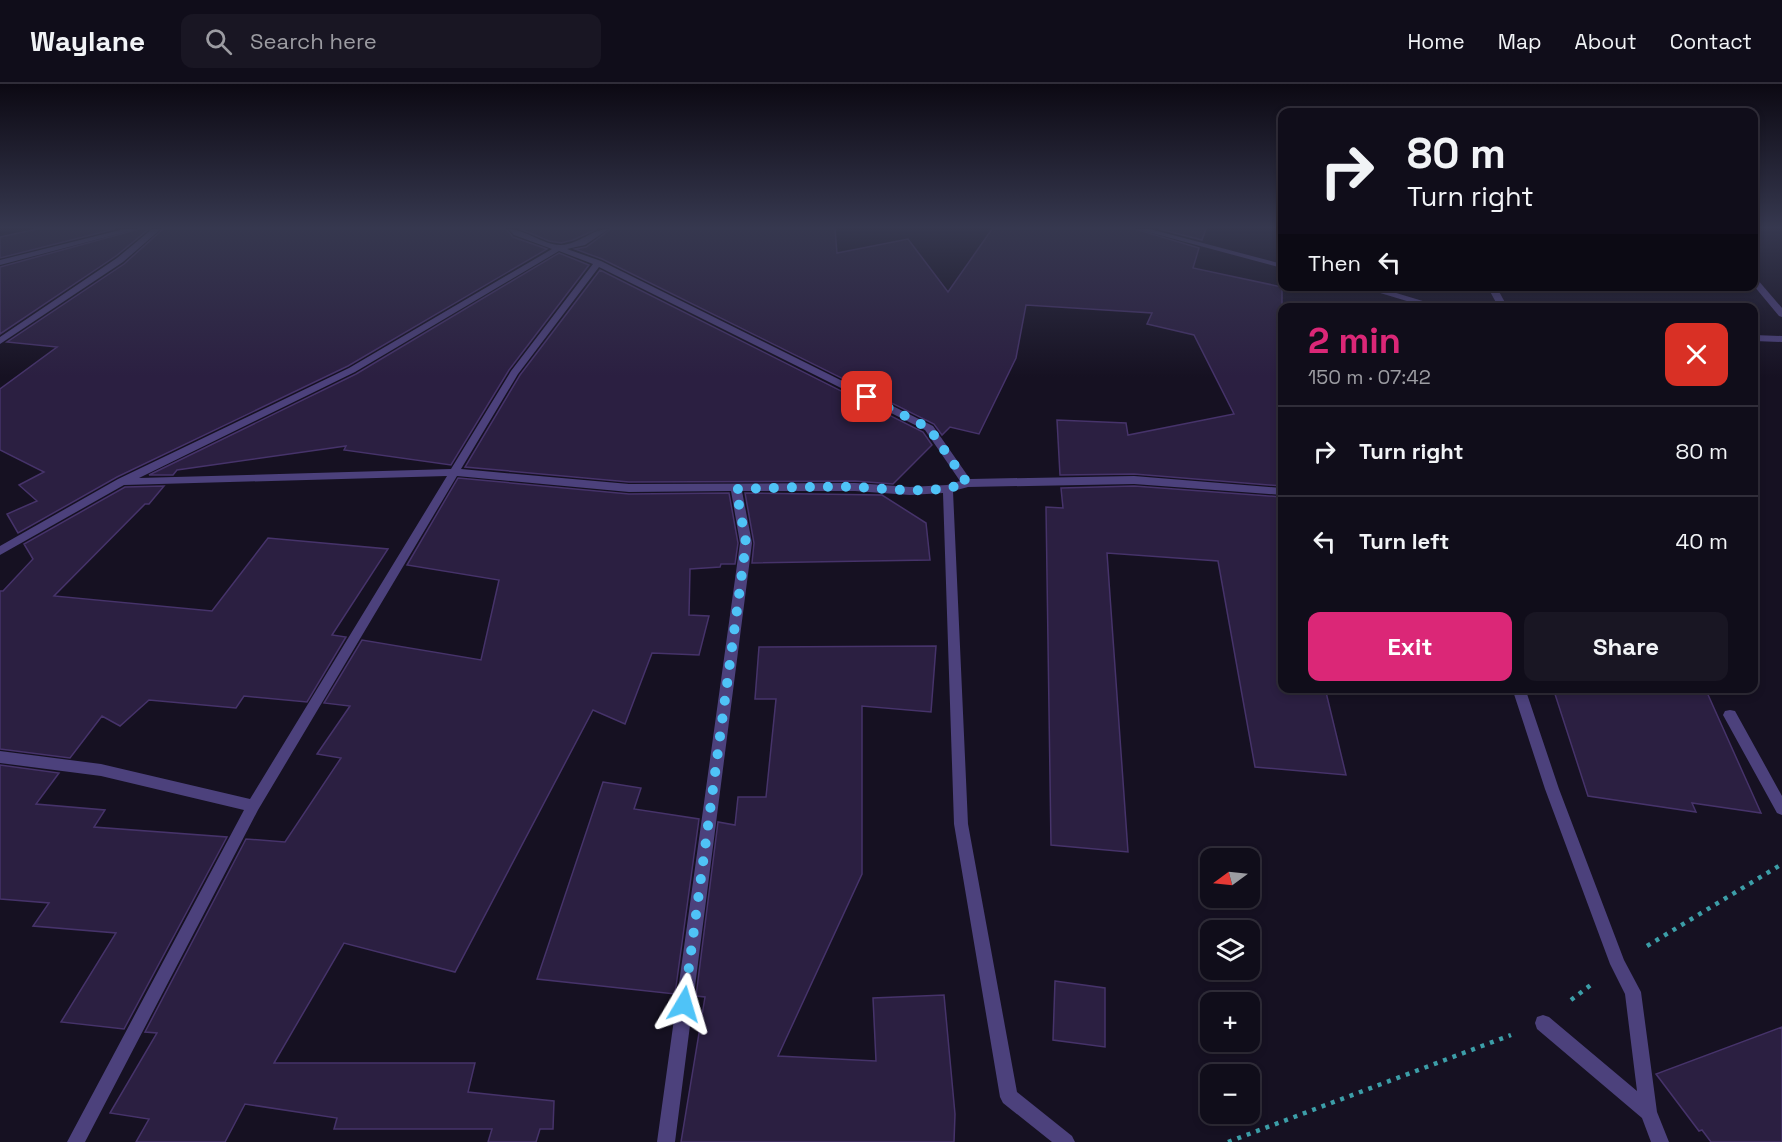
<!DOCTYPE html>
<meta charset="utf-8">
<style>
:root{--surface:#100d1a;--page:#191623;--text:#f1f3f6;--muted:#9c9ca2;--line:#302d39;--accent:#db2777}
body{margin:0;font-family:"Space Grotesk",sans-serif;background:var(--page);color:var(--text);height:100vh;display:flex;flex-direction:column;font-size:22px;white-space:nowrap}
*{box-sizing:border-box;margin:0}
p{font-size:20px;color:var(--muted)}
.icon{flex:none;width:33px;height:33px;fill:none;stroke:currentColor;stroke-width:2;stroke-linecap:round;stroke-linejoin:round}
.map{position:relative;flex:1;overflow:hidden}
.panel{position:absolute;left:1278px;top:219px;width:480px;height:390px;display:flex;flex-direction:column;background:var(--surface);border-radius:12px;box-shadow:0 3px 9px #0003,0 0 0 2px var(--line)}
.panel>*{flex:none}
.banner{position:absolute;left:1278px;top:24px;width:480px;height:183px;border-radius:12px;box-shadow:0 3px 9px #0003,0 0 0 2px var(--line);background:#100d1a;color:var(--text);overflow:hidden}
.needle{width:39px;rotate:255deg}
.controls{position:absolute;left:1200px;top:764px;display:grid;gap:12px}
.controls a{display:grid;place-items:center;width:60px;height:60px;border-radius:12px;background:var(--surface);box-shadow:0 3px 9px #0003,0 0 0 2px var(--line);font-size:30px}
.pin{position:absolute;display:grid;place-items:center;width:51px;height:51px;color:#fff;margin:-26px;border-radius:12px;box-shadow:0 3px 9px #0006}
.me{position:absolute;width:66px;margin:-33px;rotate:7deg;stroke-linejoin:round;filter:drop-shadow(0 0 4px #0008)}
.turn{display:flex;align-items:center;gap:21px;height:126px;padding:0 30px;font-size:27px}
.turn .icon{width:78px;height:78px;stroke-width:2.5}
.turn b{display:block;font-size:42px;line-height:51px}
.then{display:flex;align-items:center;height:57px;padding:0 30px;background:#0003;gap:12px;font-size:22px}
.round{display:grid;place-items:center;flex:none;width:63px;height:63px;border-radius:12px;background:var(--page)}
.summary{display:flex;align-items:center;justify-content:space-between;height:102px;padding:0 30px}
h1{font-size:36px;font-weight:800;line-height:45px;color:var(--accent)}
.button{display:flex;gap:12px;margin-top:auto;padding:12px 30px}
.button a{flex:1;height:69px;border-radius:12px;background:var(--accent);color:#fff;font-size:24px;font-weight:800;line-height:69px;text-align:center}
.button a+a{background:var(--page);color:var(--text)}
ul{padding:0;list-style:none}
li{display:flex;align-items:center;gap:18px;height:90px;padding:0 30px;border-top:2px solid var(--line)}
li div{flex:1}
li b{display:block;font-size:22px}
li em{font-style:normal}
header{display:flex;align-items:center;gap:36px;box-sizing:border-box;height:84px;padding:0 30px;background:var(--surface);border-bottom:2px solid var(--line)}
header strong{font-size:28px}
nav{display:flex;gap:33px;margin-inline-start:auto;font-size:21px}
.search{width:420px;height:54px;background:var(--page);display:flex;align-items:center;gap:15px;box-sizing:border-box;padding:0 21px;border-radius:12px;color:var(--muted);font-size:22px}
.map>svg:first-child{display:block}
.building{fill:#2b1f41;stroke:#46336a;stroke-width:1.5}
.lines{fill:none;stroke-linecap:round;stroke-linejoin:round}
.path{stroke:#3c9ea8;stroke-width:4.5;stroke-dasharray:4 6;stroke-linecap:butt}
.minor{fill:#4c417c;fill-rule:evenodd}
.route{stroke:#4fc3f7;stroke-width:10;stroke-dasharray:0 18}
</style>
<header>
<strong>Waylane</strong>
<div class="search"><svg class="icon" aria-label="search" viewBox="0 0 24 24"><circle cx="10" cy="10" r="6"/><path d="M15 15l6 6"/></svg>Search here</div>
<nav><a>Home</a><a>Map</a><a>About</a><a>Contact</a></nav>
</header>
<div class="map">
<svg width="1782" height="1058" viewBox="0 0 1782 1058">
<rect width="100%" height="100%" fill="#161122"/>
<path class="building" d="M 37,145 L 115,145 L 0,174 L 0,153 Z
M 139,145 L 149,145 L 116,172 L 0,250 L 0,183 Z
M 163,145 L 506,145 L 513,153 L 547,165 L 348,282 L 117,393 L 18,449 L 7,430 L 37,417 L 19,401 L 44,388 L 0,366 L 0,305 L 57,263 L 7,258 L 124,180 Z
M 520,145 L 597,145 L 573,156 L 561,159 L 549,157 Z
M 611,145 L 835,145 L 837,169 L 908,155 L 948,208 L 992,145 L 1135,145 L 1199,164 L 1193,184 L 1282,203 L 1282,402 L 1134,390 L 1060,391 L 1057,336 L 1126,339 L 1128,351 L 1234,330 L 1194,251 L 1147,240 L 1152,229 L 1026,221 L 1016,274 L 979,350 L 950,343 L 942,351 L 934,340 L 602,175 L 575,165 L 586,163 Z
M 1159,145 L 1206,145 L 1202,156 Z
M 559,169 L 589,181 L 509,286 L 451,381 L 344,366 L 346,362 L 177,386 L 173,391 L 149,391 L 356,290 Z
M 600,186 L 923,348 L 932,361 L 893,400 L 855,397 L 629,398 L 465,383 L 520,291 Z
M 458,394 L 629,410 L 729,409 L 738,459 L 735,480 L 721,480 L 720,483 L 690,485 L 689,531 L 709,532 L 699,571 L 652,569 L 625,640 L 593,626 L 455,888 L 344,859 L 274,979 L 475,979 L 468,1008 L 554,1017 L 553,1045 L 540,1045 L 536,1058 L 488,1058 L 492,1045 L 334,1045 L 337,1034 L 245,1020 L 225,1058 L 136,1058 L 149,1035 L 110,1029 L 157,949 L 145,948 L 246,755 L 285,758 L 341,674 L 317,670 L 350,622 L 324,619 L 362,556 L 481,576 L 499,496 L 407,481 Z
M 164,402 L 149,420 L 145,420 L 54,512 L 212,527 L 268,454 L 388,465 L 332,551 L 346,553 L 307,618 L 244,612 L 236,624 L 149,616 L 120,642 L 102,632 L 70,674 L 0,665 L 0,507 L 3,507 L 33,475 L 24,460 L 125,403 Z
M 1134,402 L 1282,413 L 1282,604 L 1325,604 L 1346,691 L 1255,683 L 1218,477 L 1107,469 L 1128,768 L 1051,761 L 1046,423 L 1063,424 L 1061,404 Z
M 745,409 L 882,411 L 926,439 L 930,476 L 752,479 L 754,459 Z
M 936,562 L 931,628 L 862,622 L 862,790 L 778,972 L 876,977 L 873,914 L 944,911 L 955,1030 L 954,1058 L 681,1058 L 705,913 L 696,912 L 718,738 L 735,741 L 738,713 L 766,713 L 776,615 L 755,615 L 759,563 Z
M 1553,604 L 1705,604 L 1761,729 L 1692,719 L 1696,728 L 1588,712 Z
M 0,681 L 59,689 L 36,720 L 105,726 L 94,743 L 227,753 L 124,945 L 61,938 L 116,849 L 33,842 L 49,819 L 0,815 Z
M 603,698 L 641,704 L 634,725 L 699,735 L 675,910 L 537,895 Z
M 1055,897 L 1105,904 L 1105,963 L 1053,956 Z
M 1782,943 L 1782,1058 L 1711,1058 L 1702,1046 L 1699,1047 L 1656,990 Z"/>
<g class="lines">
<path class="path" d="M 1647,862 L 1782,780
M 1571,916 L 1592,900
M 1228,1058 L 1511,951"/>
<path class="minor" d="M 124,145 L 137,145 L 0,181 L 0,176 Z
M 152,145 L 161,145 L 123,178 L 0,260 L 0,253 L 117,174 Z
M 508,145 C 525,145 545,162 561,161 C 580,160 591,145 609,145 L 585,161 L 567,165 L 601,177 L 933,342 L 970,395 L 1134,392 L 1282,404 L 1282,411 L 1134,400 L 968,403 L 953,407 L 968,740 L 1017,1008 L 1072,1052 L 1075,1058 L 1052,1058 L 1003,1019 L 1000,1013 L 954,740 L 943,409 L 910,411 L 855,407 L 742,407 L 752,459 L 675,1058 L 657,1058 L 740,459 L 731,407 L 629,408 L 457,392 L 258,726 L 85,1058 L 67,1058 L 244,726 L 101,692 L 0,679 L 0,667 L 101,680 L 250,715 L 447,392 L 124,401 L 0,471 L 0,462 L 118,395 L 349,284 L 552,165 L 514,151 ZM 559,167 L 593,180 L 511,287 L 451,385 L 139,394 L 355,288 ZM 599,183 L 925,346 L 960,397 L 947,401 L 910,403 L 855,399 L 629,400 L 461,385 L 518,290 Z
M 1137,145 L 1150,145 L 1282,180 L 1282,184 Z
M 1754,194 L 1757,195 L 1782,224 L 1782,233 L 1779,232 L 1754,202 Z
M 1357,202 L 1373,202 L 1446,224 L 1430,224 Z
M 1487,202 L 1496,202 L 1508,224 L 1499,224 Z
M 1754,251 L 1782,252 L 1782,258 L 1754,257 Z
M 1512,604 L 1525,604 L 1559,705 L 1624,876 L 1641,908 L 1657,1028 L 1669,1058 L 1651,1058 L 1642,1034 L 1537,945 L 1535,939 L 1537,933 L 1543,931 L 1549,933 L 1637,1007 L 1625,910 L 1610,880 L 1545,705 Z
M 1730,626 L 1735,627 L 1782,712 L 1782,731 L 1777,729 L 1723,631 L 1725,627 Z"/>
</g>
<linearGradient id="sky" x2="0" y2="1"><stop stop-color="#0c0913"/><stop offset="0.49" stop-color="#36384f"/><stop offset="1" stop-color="#36384f" stop-opacity="0"/></linearGradient>
<rect width="1782" height="293" fill="url(#sky)"/>
<g class="lines">
<path class="route" d="M 684,920 L 746,459 L 736,405 C 776,404 817,402 857,403 C 894,405 931,411 967,399 L 929,344 L 867,313"/>
</g>
</svg>
<div class="controls">
<a><svg class="needle" viewBox="-14 -14 28 28"><path d="M0-13l5 13h-10z" fill="#e53935"/><path d="M0 13l5-13h-10z" fill="#9c9ca2"/></svg></a>
<a><svg class="icon" aria-label="layers" viewBox="0 0 24 24"><path d="M12 4l9 5-9 5-9-5zM3 14l9 5 9-5"/></svg></a>
<a>+</a>
<a>−</a>
</div>
<div class="pin" style="left:867px;top:313px;background:#d93025"><svg class="icon" aria-label="arrive" viewBox="0 0 24 24"><path d="M6 21V4h12l-3 4 3 4H6"/></svg></div>
<svg class="me" style="left:684px;top:920px" viewBox="-20 -20 40 40"><path d="M0-17L14 15 0 8-14 15z" fill="#4fc3f7" stroke="#fff" stroke-width="4"/></svg>
<div class="banner">
<div class="turn"><svg class="icon" aria-label="right" viewBox="0 0 24 24"><path d="M7 20v-9h11M14 6l5 5-5 5"/></svg><div><b>80 m</b>Turn right</div></div>
<div class="then">Then<svg class="icon" aria-label="left" viewBox="0 0 24 24"><path d="M17 20v-9H6M10 6l-5 5 5 5"/></svg></div>
</div>
<section class="panel">
<div class="summary"><div><h1>2 min</h1><p>150 m · 07:42</p></div><a class="round" style="background:#d93025;color:#fff"><svg class="icon" aria-label="close" viewBox="0 0 24 24"><path d="M6 6l12 12M18 6L6 18"/></svg></a></div>
<ul>
<li><svg class="icon" aria-label="right" viewBox="0 0 24 24"><path d="M7 20v-9h11M14 6l5 5-5 5"/></svg><div><b>Turn right</b></div><em>80 m</em></li>
<li><svg class="icon" aria-label="left" viewBox="0 0 24 24"><path d="M17 20v-9H6M10 6l-5 5 5 5"/></svg><div><b>Turn left</b></div><em>40 m</em></li>
</ul>
<div class="button"><a>Exit</a><a>Share</a></div>
</section>
</div>
